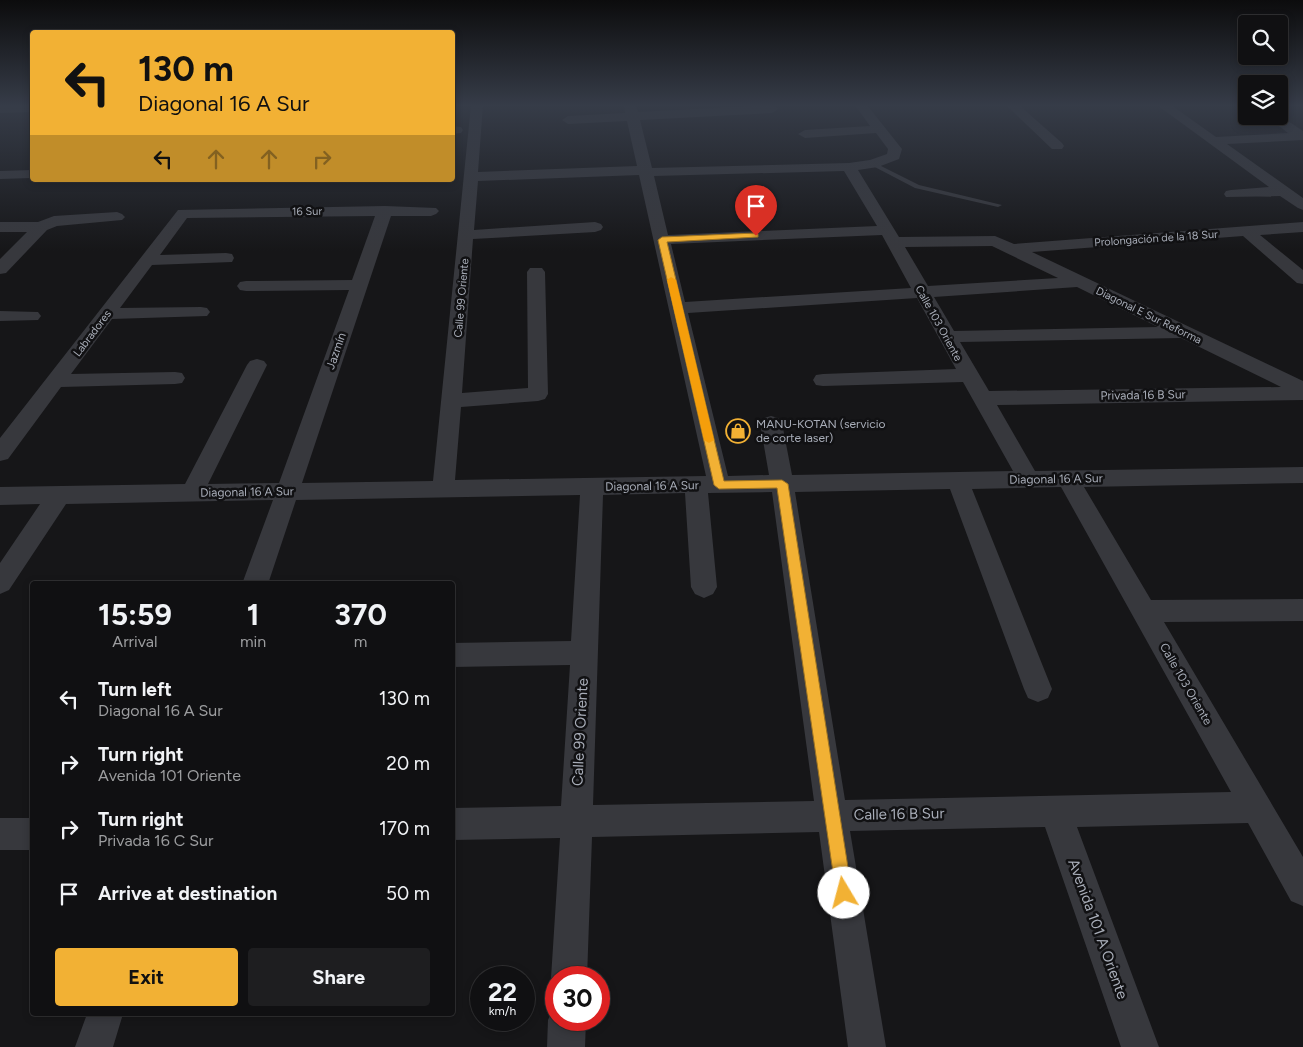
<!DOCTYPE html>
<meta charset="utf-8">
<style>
:root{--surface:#101012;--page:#1e1e20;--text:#f1f3f6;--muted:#9c9d9f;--line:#303032;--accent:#f2b134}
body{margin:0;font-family:Figtree,sans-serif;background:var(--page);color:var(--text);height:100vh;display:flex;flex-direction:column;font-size:19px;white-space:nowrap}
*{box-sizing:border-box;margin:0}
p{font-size:16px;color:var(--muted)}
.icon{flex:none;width:28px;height:28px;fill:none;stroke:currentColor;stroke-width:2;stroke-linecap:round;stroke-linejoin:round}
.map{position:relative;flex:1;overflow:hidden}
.drawer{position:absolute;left:30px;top:581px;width:425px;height:435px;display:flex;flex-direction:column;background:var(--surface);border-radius:5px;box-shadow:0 2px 8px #0003,0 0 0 1px var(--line)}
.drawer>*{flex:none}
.hud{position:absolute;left:30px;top:30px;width:425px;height:152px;border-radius:5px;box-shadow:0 2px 8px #0003,0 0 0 1px var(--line);background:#f2b134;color:#111;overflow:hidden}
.controls{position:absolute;left:1238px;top:15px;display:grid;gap:10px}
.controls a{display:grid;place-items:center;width:50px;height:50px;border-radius:5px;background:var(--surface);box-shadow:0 2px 8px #0003,0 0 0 1px var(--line);font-size:25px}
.speed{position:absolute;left:470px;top:966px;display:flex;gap:10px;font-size:25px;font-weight:700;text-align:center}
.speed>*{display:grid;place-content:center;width:65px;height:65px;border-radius:50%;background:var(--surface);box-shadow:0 2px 8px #0003,0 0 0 1px var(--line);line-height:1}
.speed small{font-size:12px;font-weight:400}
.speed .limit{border:8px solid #d22;background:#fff;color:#111}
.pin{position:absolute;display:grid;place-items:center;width:42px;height:42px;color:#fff;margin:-51px -21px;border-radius:50% 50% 50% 0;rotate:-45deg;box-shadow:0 0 5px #0007}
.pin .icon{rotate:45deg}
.me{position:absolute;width:55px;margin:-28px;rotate:352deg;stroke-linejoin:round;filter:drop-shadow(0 0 4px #0008)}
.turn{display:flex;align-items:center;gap:18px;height:105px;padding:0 25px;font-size:22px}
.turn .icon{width:65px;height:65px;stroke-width:2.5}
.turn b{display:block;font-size:35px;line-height:42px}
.lanes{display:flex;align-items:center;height:48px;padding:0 25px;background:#0003;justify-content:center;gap:25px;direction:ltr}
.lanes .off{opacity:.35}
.eta{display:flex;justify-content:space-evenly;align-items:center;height:85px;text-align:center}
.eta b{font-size:30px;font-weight:700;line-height:35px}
.button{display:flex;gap:10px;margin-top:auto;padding:10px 25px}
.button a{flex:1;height:58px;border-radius:5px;background:var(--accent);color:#111;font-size:20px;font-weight:700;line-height:58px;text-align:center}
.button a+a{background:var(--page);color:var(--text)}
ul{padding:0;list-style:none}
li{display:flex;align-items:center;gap:15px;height:65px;padding:0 25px}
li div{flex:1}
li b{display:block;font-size:19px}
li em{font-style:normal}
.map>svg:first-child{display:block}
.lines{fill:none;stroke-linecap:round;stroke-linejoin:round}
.lane{fill:#37383d;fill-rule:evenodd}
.street{fill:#37383d;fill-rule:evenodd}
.route{fill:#f2b134;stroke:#9d7322}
.slow{fill:#f59e0b}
.labels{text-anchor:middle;stroke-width:5;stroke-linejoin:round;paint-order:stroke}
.far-street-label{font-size:11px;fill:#a8adb8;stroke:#111113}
.street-label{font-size:12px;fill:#a8adb8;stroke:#111113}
.poi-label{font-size:12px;fill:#a8adb8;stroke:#111113;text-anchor:start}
.near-street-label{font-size:15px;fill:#a8adb8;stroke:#111113}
</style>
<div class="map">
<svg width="1303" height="1047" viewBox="0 0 1303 1047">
<rect width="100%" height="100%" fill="#161618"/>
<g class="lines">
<path class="lane" d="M 873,162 L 919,185 L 1002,205 L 998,207 L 915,188 L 871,165 L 871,163 Z"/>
<path class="street" d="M 0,105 L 32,105 L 32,112 L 0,113 Z
M 471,105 L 483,105 L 478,172 L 637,166 L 627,121 L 568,124 L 562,120 L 568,116 L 625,113 L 624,105 L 636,105 L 638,112 L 772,105 L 778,109 L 772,113 L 640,120 L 652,168 L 849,163 L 870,160 L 887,154 L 888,149 L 876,133 L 805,138 L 798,134 L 805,130 L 870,126 L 855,105 L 867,105 L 902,149 L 899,159 L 878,167 L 858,170 L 899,237 L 995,236 L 1014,244 L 1303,222 L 1303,232 L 1260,235 L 1303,270 L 1303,284 L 1297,283 L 1243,236 L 1032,252 L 1303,381 L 1303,400 L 997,405 L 1035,471 L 1303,467 L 1303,483 L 1084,487 L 1151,600 L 1303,599 L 1303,621 L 1164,622 L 1303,857 L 1303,906 L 1291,901 L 1248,823 L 1077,827 L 1159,1047 L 1121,1047 L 1045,827 L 850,831 L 886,1047 L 848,1047 L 819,832 L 592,837 L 587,978 L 556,978 L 556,991 L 551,978 L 560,838 L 452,840 L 452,808 L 561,806 L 570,665 L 452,667 L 452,643 L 571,641 L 580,495 L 296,500 L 268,584 L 242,584 L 273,500 L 66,504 L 9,590 L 0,594 L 0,563 L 40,504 L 0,505 L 0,487 L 185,484 L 247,365 L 250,361 L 257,359 L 264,361 L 267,365 L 208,484 L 279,483 L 349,290 L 246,291 L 240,290 L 237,286 L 240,282 L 246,281 L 352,280 L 375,216 L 187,218 L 160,255 L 226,253 L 232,254 L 234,258 L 232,262 L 152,265 L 120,308 L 201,307 L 207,308 L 210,312 L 207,316 L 112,319 L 71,374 L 175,372 L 182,373 L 185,378 L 182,383 L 175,384 L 61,387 L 8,459 L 0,461 L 0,438 L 178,210 L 385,206 L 436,208 L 439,211 L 436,214 L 431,216 L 391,216 L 302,483 L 433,481 ZM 844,171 L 877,226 L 668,235 L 654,176 ZM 639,175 L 706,476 L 455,480 L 461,407 L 538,401 L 545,399 L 548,394 L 545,272 L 542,268 L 530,268 L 527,272 L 528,388 L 462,393 L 473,239 L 595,232 L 601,230 L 603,227 L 601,224 L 595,222 L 474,230 L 478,181 ZM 882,235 L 911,288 L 685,302 L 671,244 ZM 992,246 L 1058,278 L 928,286 L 905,247 ZM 1077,287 L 1158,327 L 954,331 L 934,297 ZM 917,298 L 956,369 L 823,374 L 816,375 L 813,380 L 816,385 L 823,386 L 963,382 L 1013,471 L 792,475 L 782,423 L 778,418 L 771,416 L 764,418 L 760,423 L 769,475 L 728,476 L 688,313 ZM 1181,338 L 1281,387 L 989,391 L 960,342 ZM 1061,487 L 1231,792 L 845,800 L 795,492 L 950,489 L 1024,689 L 1028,698 L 1038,702 L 1048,698 L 1052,689 L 972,489 ZM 772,492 L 814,801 L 593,805 L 603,495 L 685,493 L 691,587 L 695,594 L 704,598 L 713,594 L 717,587 L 708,493 Z
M 1006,105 L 1019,105 L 1062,143 L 1064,146 L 1062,149 L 1052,149 Z
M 1157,105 L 1171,105 L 1216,137 L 1288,133 L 1266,116 L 1279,115 L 1303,131 L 1303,140 L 1227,144 L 1303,198 L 1303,210 L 1298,208 L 1280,196 L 1226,197 L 1224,194 L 1226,191 L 1231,190 L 1269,187 Z
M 452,126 L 461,127 L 463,130 L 461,133 L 452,134 Z
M 32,170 L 32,178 L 0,179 L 0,171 Z
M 117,212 L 122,214 L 125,217 L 122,220 L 57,226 L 47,230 L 6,273 L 0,274 L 0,259 L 27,232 L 0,232 L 0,222 L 38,222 L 54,216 Z
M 0,311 L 38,312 L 41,316 L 38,320 L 0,321 Z
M 0,818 L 32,818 L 32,850 L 0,850 Z
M 556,1006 L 556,1020 L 586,1020 L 585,1047 L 547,1047 L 548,1020 L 554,1007 Z
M 87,1014 L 123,1014 L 113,1047 L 75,1047 Z"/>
</g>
<linearGradient id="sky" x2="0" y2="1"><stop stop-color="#0c0c0d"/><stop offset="0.42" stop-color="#363c48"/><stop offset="1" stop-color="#363c48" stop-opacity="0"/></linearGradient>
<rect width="1303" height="251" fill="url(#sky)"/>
<path class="route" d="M 756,233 L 758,234 L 758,237 L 667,242 L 724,481 L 782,480 L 788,484 L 852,893 L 850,899 L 844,901 L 838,899 L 836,893 L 777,488 L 719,489 L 714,485 L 658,240 L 662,237 Z"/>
<path class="slow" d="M 671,277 L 676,280 L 714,440 L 709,443 L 704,440 L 667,280 Z"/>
<defs>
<g id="shop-ring" transform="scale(1.25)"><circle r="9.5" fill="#111113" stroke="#f2b134" stroke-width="1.5"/><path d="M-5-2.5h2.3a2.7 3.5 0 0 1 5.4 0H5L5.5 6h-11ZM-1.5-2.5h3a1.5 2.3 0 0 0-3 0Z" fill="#f2b134"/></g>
</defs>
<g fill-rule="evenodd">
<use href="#shop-ring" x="738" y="431"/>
</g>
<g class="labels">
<g class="far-street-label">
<text transform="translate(307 211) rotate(-1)" y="4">16 Sur</text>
<text transform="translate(1156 238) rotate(-4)" y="4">Prolongación de la 18 Sur</text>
<text transform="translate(461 298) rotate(-85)" y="4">Calle 99 Oriente</text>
<text transform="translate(1149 315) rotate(26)" y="4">Diagonal E Sur Reforma</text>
<text transform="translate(939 323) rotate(61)" y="4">Calle 103 Oriente</text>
<text transform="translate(92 333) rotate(-53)" y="4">Labradores</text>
</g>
<g class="street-label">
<text transform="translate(336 351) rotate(-71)" y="4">Jazmín</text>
<text transform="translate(1143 395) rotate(-1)" y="4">Privada 16 B Sur</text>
<text transform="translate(1056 479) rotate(-1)" y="4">Diagonal 16 A Sur</text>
<text transform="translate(652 486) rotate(-1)" y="4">Diagonal 16 A Sur</text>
<text transform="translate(247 492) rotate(-1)" y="4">Diagonal 16 A Sur</text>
<text transform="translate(1186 684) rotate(60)" y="4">Calle 103 Oriente</text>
</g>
<g class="poi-label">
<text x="756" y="428">MANU-KOTAN (servicio<tspan x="756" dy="14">de corte laser)</tspan></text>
</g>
<g class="near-street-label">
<text transform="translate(580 732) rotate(-87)" y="5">Calle 99 Oriente</text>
<text transform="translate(899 814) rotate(-1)" y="5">Calle 16 B Sur</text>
<text transform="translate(1098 929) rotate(70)" y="5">Avenida 101 A Oriente</text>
</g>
</g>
</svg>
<div class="controls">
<a><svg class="icon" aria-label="search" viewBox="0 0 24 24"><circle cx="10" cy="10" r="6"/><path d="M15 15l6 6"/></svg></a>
<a><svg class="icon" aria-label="layers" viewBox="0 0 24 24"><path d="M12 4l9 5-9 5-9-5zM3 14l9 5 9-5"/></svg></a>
</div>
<div class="speed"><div>22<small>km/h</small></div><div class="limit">30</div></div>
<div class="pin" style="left:756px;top:236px;background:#d93025"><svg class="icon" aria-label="arrive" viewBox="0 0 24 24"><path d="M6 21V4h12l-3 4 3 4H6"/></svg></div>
<svg class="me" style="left:844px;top:893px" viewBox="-20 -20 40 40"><circle r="19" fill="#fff"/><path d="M0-13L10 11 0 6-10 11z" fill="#f2b134"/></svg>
<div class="hud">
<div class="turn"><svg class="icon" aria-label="left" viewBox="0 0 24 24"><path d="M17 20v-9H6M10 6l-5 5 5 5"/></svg><div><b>130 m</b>Diagonal 16 A Sur</div></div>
<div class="lanes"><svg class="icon" aria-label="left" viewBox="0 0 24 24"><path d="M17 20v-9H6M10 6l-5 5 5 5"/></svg><svg class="icon off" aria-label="ahead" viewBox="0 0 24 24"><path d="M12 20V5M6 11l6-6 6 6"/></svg><svg class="icon off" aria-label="ahead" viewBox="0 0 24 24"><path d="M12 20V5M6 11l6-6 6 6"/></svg><svg class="icon off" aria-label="right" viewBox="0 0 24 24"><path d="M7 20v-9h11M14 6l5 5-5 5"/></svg></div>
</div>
<section class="drawer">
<div class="eta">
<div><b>15:59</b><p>Arrival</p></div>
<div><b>1</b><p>min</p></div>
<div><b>370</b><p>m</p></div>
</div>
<ul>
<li><svg class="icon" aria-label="left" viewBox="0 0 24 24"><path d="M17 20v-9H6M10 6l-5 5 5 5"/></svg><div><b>Turn left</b><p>Diagonal 16 A Sur</p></div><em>130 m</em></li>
<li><svg class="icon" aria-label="right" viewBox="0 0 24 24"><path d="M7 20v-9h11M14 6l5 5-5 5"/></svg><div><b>Turn right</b><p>Avenida 101 Oriente</p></div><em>20 m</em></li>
<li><svg class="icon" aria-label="right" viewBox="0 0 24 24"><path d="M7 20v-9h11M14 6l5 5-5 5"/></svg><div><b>Turn right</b><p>Privada 16 C Sur</p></div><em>170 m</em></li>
<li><svg class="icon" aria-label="arrive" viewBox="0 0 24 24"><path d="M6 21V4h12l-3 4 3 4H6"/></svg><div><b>Arrive at destination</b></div><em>50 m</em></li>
</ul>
<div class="button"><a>Exit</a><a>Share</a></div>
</section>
</div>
